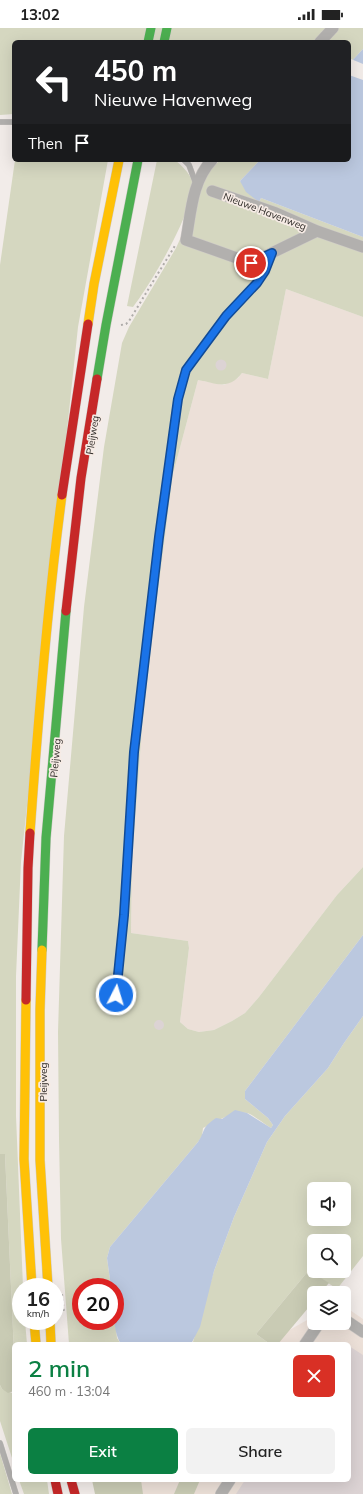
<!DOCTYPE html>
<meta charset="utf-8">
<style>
:root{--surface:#fff;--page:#f2f2f2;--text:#222;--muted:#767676;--accent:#0b8043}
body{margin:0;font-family:Mulish,sans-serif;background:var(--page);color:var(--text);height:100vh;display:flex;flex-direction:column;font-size:15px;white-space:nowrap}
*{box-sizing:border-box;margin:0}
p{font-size:13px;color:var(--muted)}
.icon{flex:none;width:22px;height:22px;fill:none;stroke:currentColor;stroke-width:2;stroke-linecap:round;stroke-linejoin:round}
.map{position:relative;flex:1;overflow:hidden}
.panel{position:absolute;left:12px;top:1314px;width:339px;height:140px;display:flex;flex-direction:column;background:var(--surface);border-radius:6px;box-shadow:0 4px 16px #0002}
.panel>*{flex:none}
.top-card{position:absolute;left:12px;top:12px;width:339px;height:122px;border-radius:6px;box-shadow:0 4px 16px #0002;background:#202124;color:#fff;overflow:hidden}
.buttons{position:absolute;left:307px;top:1154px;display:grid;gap:8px}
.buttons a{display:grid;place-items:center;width:44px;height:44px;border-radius:6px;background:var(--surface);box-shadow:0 4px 16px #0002;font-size:20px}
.speed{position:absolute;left:12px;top:1250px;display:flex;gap:8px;font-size:20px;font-weight:700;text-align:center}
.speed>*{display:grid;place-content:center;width:52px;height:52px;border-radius:50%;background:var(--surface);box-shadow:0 4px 16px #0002;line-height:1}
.speed small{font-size:10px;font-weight:400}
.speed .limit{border:6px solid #d22;background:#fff;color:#111}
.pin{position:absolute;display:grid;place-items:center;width:34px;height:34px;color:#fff;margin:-17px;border:2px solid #fff;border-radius:50%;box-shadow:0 1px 4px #0007}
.me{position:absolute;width:44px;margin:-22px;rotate:5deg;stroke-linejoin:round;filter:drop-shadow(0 0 3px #0008)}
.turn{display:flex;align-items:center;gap:14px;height:84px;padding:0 16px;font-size:18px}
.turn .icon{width:52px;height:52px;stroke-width:2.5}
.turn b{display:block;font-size:28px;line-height:34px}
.then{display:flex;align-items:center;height:38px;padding:0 16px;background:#0003;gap:8px;font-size:15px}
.round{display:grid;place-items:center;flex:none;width:42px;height:42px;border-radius:6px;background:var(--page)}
.headline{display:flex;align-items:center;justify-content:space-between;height:68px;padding:0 16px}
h1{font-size:24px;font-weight:600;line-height:30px;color:var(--accent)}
.button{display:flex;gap:8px;margin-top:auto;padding:8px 16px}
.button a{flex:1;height:46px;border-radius:6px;background:var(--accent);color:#fff;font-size:16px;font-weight:600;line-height:46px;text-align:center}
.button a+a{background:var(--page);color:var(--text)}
.status{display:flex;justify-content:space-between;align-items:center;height:28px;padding:0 20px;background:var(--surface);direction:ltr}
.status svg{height:11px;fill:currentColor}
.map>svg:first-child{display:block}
.built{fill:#ece0d8}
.green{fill:#d5d7c0;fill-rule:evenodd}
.forest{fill:#c9cbb4}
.water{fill:#bbc8df}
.pier{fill:#f2ece9}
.building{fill:#dcd3d4}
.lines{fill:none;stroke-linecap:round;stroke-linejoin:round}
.lane-casing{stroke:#cecac7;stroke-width:6}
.street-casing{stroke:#cecac7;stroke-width:12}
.fast-casing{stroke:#cecac7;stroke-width:10}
.slow-casing{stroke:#cecac7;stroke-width:10}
.jam-casing{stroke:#cecac7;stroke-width:10}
.path{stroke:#aeaba9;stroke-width:2;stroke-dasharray:2 3;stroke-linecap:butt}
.lane{stroke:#b2b0ae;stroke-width:5.5}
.street{stroke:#b2b0ae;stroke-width:11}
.fast{stroke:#4caf50;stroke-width:9}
.slow{stroke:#ffc107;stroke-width:9}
.jam{stroke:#c62828;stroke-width:9}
.route-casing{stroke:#114b97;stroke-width:10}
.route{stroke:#1a73e8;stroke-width:7}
.labels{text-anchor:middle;stroke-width:3.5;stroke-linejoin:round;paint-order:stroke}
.street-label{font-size:10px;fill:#2c2825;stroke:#f6ebe5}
</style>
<div class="status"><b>13:02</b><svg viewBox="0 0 49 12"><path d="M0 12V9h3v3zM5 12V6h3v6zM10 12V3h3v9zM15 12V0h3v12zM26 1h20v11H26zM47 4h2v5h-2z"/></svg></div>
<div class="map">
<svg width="363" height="1466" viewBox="0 0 363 1466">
<rect width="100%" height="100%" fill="#f2ece9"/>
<path class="built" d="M 286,261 L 363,289 L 363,839 L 337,867 L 259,969 L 245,985 L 232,993 L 214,1002 L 199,1004 L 188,1001 L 180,994 L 189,920 L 188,913 L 131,905 L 132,835 L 142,701 L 155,587 L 173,446 L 198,352 L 224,357 L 238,350 L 242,345 L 268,351 Z
M 344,1278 L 363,1291 L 363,1466 L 106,1466 L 101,1452 L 349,1452 L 349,1316 L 265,1316 L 314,1288 L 314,1295 L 344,1295 Z"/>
<path class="green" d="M 0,0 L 326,0 L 313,14 L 14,14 L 14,86 L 0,87 Z
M 338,0 L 363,0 L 363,21 L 349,36 L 349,14 L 325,14 Z
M 15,132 L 108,132 L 78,299 L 21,834 L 16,948 L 16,1088 L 23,1259 L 21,1259 L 21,1293 L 25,1293 L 27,1316 L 14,1316 L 14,1325 L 5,1126 L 0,1126 L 0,237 Z
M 157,132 L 175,132 C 182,138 189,144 192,153 C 198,177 149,259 133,279 L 127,278 Z
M 220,132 L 260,132 L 240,153 L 259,174 L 261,170 L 363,209 L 363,289 L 286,261 L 268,351 L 242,345 C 228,363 216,355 198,352 L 173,446 L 155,587 L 142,701 L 132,835 L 131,905 L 188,913 L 189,920 L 180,994 L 188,1001 L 199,1004 L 214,1002 L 232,993 L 245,985 L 259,969 L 337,867 L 363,839 L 363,907 L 245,1063 L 245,1071 L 268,1090 L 273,1097 L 271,1100 C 265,1096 252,1086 247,1085 C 232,1083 216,1094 203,1100 L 202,1108 L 198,1114 L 110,1219 L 107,1230 L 111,1259 L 81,1259 L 81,1293 L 115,1293 L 117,1310 L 121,1316 L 69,1316 L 61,1211 L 59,1111 L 58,1004 L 64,808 L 84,579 L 104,419 L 122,315 L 129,299 L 176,220 L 191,187 L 199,154 Z
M 363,988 L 363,1228 L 337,1261 L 309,1242 L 256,1306 L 270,1316 L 191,1316 L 193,1314 L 214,1243 L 234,1189 L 267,1114 L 285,1088 L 328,1040 L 344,1015 ZM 314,1161 L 344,1161 L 344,1191 L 314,1191 ZM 314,1213 L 344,1213 L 344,1243 L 314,1243 Z
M 0,1357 L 2,1361 L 12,1365 L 14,1363 L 14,1436 L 0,1393 Z
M 0,1425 L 12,1466 L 0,1466 Z
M 19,1452 L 47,1452 L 49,1466 L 24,1466 Z"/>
<path class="forest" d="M 0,1126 L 5,1126 L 14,1325 L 14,1363 L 8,1365 L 2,1361 L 0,1357 Z
M 309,1242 L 329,1255 L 320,1265 L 314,1265 L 314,1273 L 278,1316 L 270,1316 L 256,1306 Z
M 92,1452 L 141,1452 L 143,1466 L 95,1466 Z
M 180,1452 L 200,1452 L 194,1466 L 174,1466 Z"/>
<path class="water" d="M 363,21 L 363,209 L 261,170 L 259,174 L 246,164 L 240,153 L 260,132 L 349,132 L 349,36 Z
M 363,907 L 363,988 L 344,1015 L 328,1040 L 285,1088 L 267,1114 L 234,1189 L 214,1243 L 200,1299 L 191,1316 L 121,1316 C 111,1300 115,1277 115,1259 L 111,1259 L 107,1230 L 110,1219 L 198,1114 C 206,1102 201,1100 216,1090 L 222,1091 L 235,1082 L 247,1085 L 271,1100 L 273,1097 L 268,1090 L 245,1071 L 245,1063 Z"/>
<path class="pier" d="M 351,31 L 363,36 L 363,52 L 349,47 L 349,33 Z"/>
<path class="building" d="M215.5 337a5.5 5.5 0 1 1 11 0a5.5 5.5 0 1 1-11 0Z
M154 997a5 5 0 1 1 10 0a5 5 0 1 1-10 0Z
M 349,1318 L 363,1327 L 363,1466 L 236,1466 L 245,1452 L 349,1452 Z"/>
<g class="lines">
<g class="lane-casing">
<path id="lane" d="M 0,94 L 14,94
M 184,132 L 189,137 L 196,156
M 116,967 L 124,887 L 134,724 L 159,509 L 178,371 L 186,343 L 226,289 L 257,255 L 265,243 L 272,225
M 0,1415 L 16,1466"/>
</g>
<g class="street-casing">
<path id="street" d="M 320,14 L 333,0
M 212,132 C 192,153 191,185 186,212 L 251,235 L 317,203
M 212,163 L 276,185 L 317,203 L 363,219
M 344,1291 L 363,1304
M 305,1316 L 318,1297 L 325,1295
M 221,1466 L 230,1452"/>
</g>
<g class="fast-casing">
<path id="fast" d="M 148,14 L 151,0
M 164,14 L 167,0
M 97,351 L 106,297 L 138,132
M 42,922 L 46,810 L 66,583"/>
</g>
<g class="slow-casing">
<path id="slow" d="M 88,296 L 94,256 L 119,132
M 30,805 C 38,692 47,579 62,467
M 42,922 L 40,982 L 40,1132 L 48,1259
M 26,972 L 24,1131 L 32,1259
M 34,1293 L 36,1316
M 50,1293 L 51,1316"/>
</g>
<g class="jam-casing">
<path id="jam" d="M 62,467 L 88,296
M 66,583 L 81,450 L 97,351
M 26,972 L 28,840 L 30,805
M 55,1452 L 58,1466
M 71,1452 L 75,1466"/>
</g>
<path class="path" d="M 121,297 L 126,296 L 129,293 L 176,216
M 62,1266 L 64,1285"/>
<use href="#lane" class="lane"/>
<use href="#street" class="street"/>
<use href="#fast" class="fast"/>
<use href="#slow" class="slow"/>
<use href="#jam" class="jam"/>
</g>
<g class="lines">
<g class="route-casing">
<path id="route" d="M 116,967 L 124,887 L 134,724 L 159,509 L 178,371 L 186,342 L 226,288 L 257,255 L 265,243 L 272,225 L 251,235"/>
</g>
<use href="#route" class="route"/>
</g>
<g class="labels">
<g class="street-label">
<text transform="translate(265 183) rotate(21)" y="4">Nieuwe Havenweg</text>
<text transform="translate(92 407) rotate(-81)" y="4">Pleijweg</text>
<text transform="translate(55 730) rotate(-85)" y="4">Pleijweg</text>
<text transform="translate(43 1054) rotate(-90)" y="4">Pleijweg</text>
</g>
</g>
</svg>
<div class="buttons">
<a><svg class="icon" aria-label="sound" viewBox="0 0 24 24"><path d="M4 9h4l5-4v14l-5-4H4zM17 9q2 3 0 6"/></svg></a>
<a><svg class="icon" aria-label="search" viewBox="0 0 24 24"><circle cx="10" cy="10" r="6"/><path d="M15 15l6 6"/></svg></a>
<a><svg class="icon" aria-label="layers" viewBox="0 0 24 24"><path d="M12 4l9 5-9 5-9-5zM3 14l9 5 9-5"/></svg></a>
</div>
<div class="speed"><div>16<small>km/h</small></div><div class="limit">20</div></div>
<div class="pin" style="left:251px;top:235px;background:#d93025"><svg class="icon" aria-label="arrive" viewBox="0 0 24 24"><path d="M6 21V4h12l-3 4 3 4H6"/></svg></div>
<svg class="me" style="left:116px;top:967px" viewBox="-20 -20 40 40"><circle r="17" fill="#1a73e8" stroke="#fff" stroke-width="3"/><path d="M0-11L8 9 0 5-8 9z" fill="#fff"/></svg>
<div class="top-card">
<div class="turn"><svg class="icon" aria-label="left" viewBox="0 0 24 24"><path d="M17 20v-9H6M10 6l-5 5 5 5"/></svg><div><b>450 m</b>Nieuwe Havenweg</div></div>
<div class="then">Then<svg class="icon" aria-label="arrive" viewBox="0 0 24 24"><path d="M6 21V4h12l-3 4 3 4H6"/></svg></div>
</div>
<section class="panel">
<div class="headline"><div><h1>2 min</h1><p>460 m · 13:04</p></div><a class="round" style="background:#d93025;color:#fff"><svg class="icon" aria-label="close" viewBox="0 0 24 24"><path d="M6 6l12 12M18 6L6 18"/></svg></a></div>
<div class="button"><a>Exit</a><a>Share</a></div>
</section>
</div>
